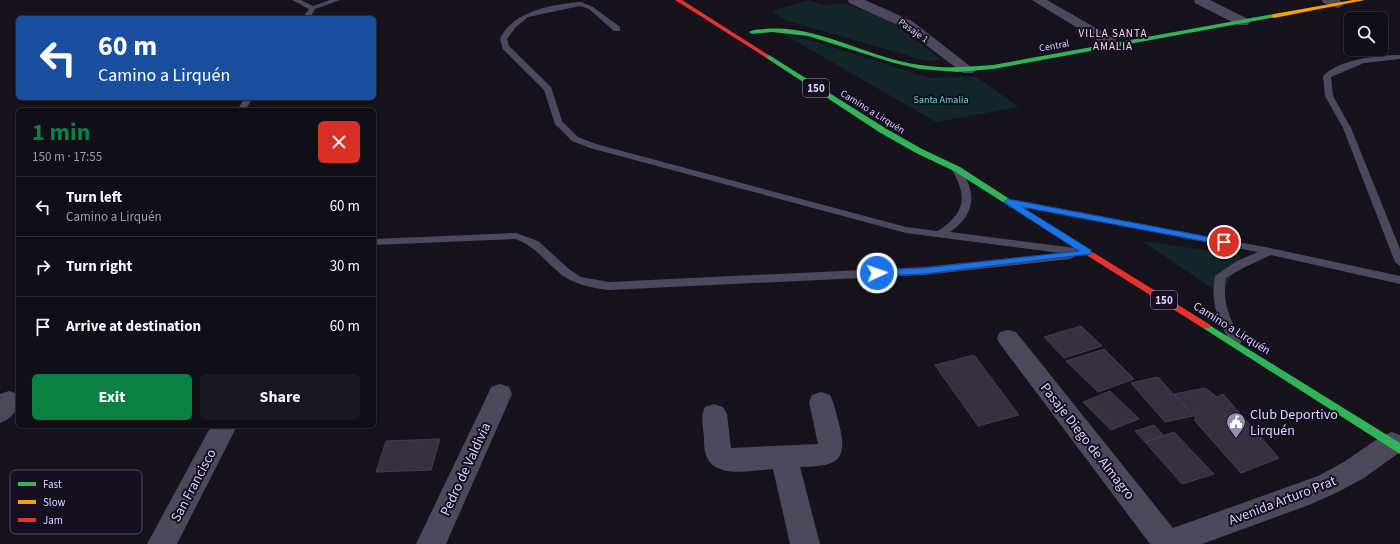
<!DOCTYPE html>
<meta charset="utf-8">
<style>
:root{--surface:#100e16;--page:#19171f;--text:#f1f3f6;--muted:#9c9ca1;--line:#302e35;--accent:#0b8043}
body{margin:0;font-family:"Source Sans 3",sans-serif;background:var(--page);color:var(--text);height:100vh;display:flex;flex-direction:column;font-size:15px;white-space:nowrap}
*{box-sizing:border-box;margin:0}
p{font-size:13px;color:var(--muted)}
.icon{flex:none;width:22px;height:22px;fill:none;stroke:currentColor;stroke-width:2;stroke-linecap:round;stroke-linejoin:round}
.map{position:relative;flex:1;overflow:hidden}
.details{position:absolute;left:16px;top:108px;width:360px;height:320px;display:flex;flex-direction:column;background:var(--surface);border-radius:6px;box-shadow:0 1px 3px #0004,0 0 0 1px var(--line)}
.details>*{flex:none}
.top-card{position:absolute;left:16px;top:16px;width:360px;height:84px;border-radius:6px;box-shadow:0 1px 3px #0004,0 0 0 1px var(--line);background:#1a4fa0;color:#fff;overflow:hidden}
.controls{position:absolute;left:1344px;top:12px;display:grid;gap:8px}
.controls a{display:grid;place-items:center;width:44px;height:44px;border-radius:6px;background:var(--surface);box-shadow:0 1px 3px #0004,0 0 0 1px var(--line);font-size:20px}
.pin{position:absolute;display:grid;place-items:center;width:34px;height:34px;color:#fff;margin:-17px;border:2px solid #fff;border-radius:50%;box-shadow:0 1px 4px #0007}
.me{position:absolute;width:44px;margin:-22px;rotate:87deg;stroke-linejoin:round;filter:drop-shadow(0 0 3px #0008)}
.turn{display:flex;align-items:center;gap:14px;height:84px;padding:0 16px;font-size:18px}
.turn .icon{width:52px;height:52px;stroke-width:2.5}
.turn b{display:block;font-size:28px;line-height:34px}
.round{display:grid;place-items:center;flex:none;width:42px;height:42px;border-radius:6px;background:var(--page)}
.summary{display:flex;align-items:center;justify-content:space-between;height:68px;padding:0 16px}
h1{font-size:24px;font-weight:700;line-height:30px;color:var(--accent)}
.cta{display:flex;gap:8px;margin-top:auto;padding:8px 16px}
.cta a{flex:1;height:46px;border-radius:6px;background:var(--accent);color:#fff;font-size:16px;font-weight:700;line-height:46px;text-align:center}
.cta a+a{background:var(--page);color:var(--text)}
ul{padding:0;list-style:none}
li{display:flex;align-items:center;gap:12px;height:60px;padding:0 16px;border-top:1px solid var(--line)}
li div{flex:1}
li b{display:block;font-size:15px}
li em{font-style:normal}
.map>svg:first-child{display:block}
.green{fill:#132629}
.building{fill:#35313f;stroke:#433e50}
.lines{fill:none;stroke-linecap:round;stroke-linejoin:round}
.lane{fill:#4c495d;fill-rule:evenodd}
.street{fill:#4c495d;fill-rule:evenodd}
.fast{fill:#30b455;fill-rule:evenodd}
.slow{fill:#ff9f0a;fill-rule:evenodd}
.jam{fill:#e5322d;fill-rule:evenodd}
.route{fill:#1a73e8;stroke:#114b97}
.labels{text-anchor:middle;stroke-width:4;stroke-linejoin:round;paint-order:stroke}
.far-street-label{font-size:10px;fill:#dcd2fc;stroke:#140f21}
.far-park-label{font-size:10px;fill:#63d7c7;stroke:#140f21}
.far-neighbourhood-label{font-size:11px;letter-spacing:1px;fill:#fcd4e9;stroke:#140f21}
.shield{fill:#140f21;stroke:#a098ba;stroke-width:1}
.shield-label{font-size:11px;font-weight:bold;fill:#dcd2fc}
.street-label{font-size:12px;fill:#dcd2fc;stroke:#140f21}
.near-poi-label{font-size:14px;fill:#dcd2fc;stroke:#140f21;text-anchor:start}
.near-street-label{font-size:14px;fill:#dcd2fc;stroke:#140f21}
.key{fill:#140f21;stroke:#504a63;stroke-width:1}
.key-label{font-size:11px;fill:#dcd2fc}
</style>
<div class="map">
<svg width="1400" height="544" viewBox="0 0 1400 544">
<rect width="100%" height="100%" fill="#16131d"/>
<path class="green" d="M 809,0 L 822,5 L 844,3 L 881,17 L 894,24 L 942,60 L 925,61 L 906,55 L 784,20 L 772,11 Z
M 785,35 L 817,42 L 929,78 L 975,76 L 1019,107 L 936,122 Z
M 1142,241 L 1241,255 L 1222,295 Z"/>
<path class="building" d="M 1081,326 L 1102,346 L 1064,358 L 1044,337 Z
M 1104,349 L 1134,379 L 1098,392 L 1066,361 Z
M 974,355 L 1019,415 L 978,426 L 935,365 Z
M 1158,377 L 1193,416 L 1165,422 L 1131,383 Z
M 1205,388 L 1217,397 L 1223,394 L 1279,458 L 1241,473 L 1194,420 L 1196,418 L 1174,394 Z
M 1110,391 L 1139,419 L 1111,430 L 1083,402 Z
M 1154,425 L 1164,436 L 1145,442 L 1135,431 Z
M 1174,432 L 1214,474 L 1182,484 L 1145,442 Z
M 440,439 L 431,470 L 376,472 L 386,441 Z"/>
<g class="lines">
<path class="lane" d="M 292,0 L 301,0 L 313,6 L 330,0 L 340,0 L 315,9 L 310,18 L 302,18 L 309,9 Z
M 581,2 L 593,7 L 620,27 L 620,31 L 614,31 L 589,9 L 580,6 L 528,17 L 516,27 L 507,39 L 509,46 L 551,87 L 562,121 L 578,137 L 596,144 L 906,227 L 938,231 C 965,213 968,197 952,170 L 957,167 L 960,168 C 977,193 976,214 950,232 L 1083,249 L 1088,252 L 1083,255 L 1075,254 L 1074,257 L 1070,259 L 924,275 L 609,290 C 592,288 576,285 562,275 C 545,262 536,246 515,239 L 374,245 L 374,239 L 516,233 L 538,241 L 569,269 L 581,277 L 609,282 L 924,267 L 1060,253 L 906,233 L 590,148 L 572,141 L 555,124 L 544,90 L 503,49 L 500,39 C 512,11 554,4 581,2 Z
M 1400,55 L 1400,59 L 1364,63 L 1331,77 L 1333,96 L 1351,128 L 1400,249 L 1400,266 L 1395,262 L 1343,128 L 1325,96 L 1323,76 C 1340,59 1377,55 1400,55 Z
M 245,98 L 253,98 L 245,110 L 237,110 Z
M 1016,200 L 1270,248 L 1400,276 L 1400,284 L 1271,255 L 1245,267 L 1226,278 C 1222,303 1230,320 1242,341 L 1240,344 L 1232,344 C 1218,322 1210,302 1215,276 L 1237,261 L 1258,252 L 1012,205 L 1011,203 Z"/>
<path class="street" d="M 848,0 L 865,0 L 912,21 L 975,70 L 973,73 L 963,73 L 902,27 L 849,3 Z
M 1032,0 L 1047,0 L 1120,42 L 1122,45 L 1120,48 L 1110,48 Z
M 1194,0 L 1210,0 L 1248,19 L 1250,22 L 1248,25 L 1238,25 L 1195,3 Z
M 1322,0 L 1339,0 L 1344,4 L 1338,8 L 1323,3 Z
M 1008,330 L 1016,332 L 1173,528 L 1318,476 L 1344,462 L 1383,435 L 1392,432 L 1400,435 L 1400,452 L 1364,478 L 1338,492 L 1309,505 L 1202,544 L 1150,544 L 1000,344 L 997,338 L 1000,332 Z
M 500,384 L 509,387 L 512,394 L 446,544 L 416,544 L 488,394 L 491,387 Z
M 9,391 L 18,394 C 19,409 14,418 0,423 L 0,394 Z
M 821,392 L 830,395 C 835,405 837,417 840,428 C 849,465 831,466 800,467 L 820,544 L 790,544 L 773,469 C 754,470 714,480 706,455 C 704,450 704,443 704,437 C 703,426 700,417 705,407 L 714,404 L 723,407 L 727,414 L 731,448 L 818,444 L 809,402 L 812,395 Z
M 211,426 L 237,426 L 177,544 L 147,544 Z"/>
<path class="fast" d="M 1274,14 L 1276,15 L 1276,17 L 993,69 L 957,72 L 920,69 L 894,63 L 808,36 L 772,32 L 752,34 L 749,32 C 753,29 759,30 764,29 C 818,24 867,58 920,65 C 945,69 968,67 993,65 Z
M 765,55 L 769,55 L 885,128 L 922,149 L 960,167 L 1090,251 L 1089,253 L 1083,253 L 954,171 L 916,153 L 879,132 L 765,57 Z
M 1206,323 L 1400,443 L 1400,454 L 1203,328 L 1201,326 L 1203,324 Z"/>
<path class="slow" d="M 1353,0 L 1365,0 L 1274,18 L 1271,16 L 1274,14 Z"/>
<path class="jam" d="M 675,0 L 682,0 L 770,56 L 765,57 Z
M 1086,248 L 1209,324 L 1211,326 L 1209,328 L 1203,328 L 1083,253 L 1082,251 L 1083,249 Z"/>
</g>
<path class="route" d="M 1008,199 L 1224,240 L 1228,242 L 1224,245 L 1022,207 L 1091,250 L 1091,254 L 924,274 L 877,276 L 872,273 L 877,270 L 924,268 L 1079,251 L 1005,203 L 1004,202 Z"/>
<defs>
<g id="civic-pin" transform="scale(1)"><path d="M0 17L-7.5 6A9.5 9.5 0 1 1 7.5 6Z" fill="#978fae" stroke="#140f21"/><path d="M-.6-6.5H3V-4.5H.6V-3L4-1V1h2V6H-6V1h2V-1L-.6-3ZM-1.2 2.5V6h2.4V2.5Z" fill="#fff"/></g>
</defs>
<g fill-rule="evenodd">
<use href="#civic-pin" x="1236" y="422"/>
</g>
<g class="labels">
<g class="far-street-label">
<text transform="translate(914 30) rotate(35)" y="4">Pasaje 1</text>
<text transform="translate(1054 45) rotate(-10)" y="4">Central</text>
<text transform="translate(873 111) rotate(32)" y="4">Camino a Lirquén</text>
</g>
<g class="far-park-label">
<text x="941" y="103">Santa Amalia</text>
</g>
<g class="far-neighbourhood-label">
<text x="1113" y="37">VILLA SANTA<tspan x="1113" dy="13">AMALIA</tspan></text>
</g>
<g class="shield">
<rect x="803" y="79" width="26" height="18" rx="3"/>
<rect x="1151" y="291" width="26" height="18" rx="3"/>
</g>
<g class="shield-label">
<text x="816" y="92">150</text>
<text x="1164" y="304">150</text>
</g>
<g class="street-label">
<text transform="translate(1232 328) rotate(32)" y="4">Camino a Lirquén</text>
</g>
<g class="near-poi-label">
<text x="1250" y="419">Club Deportivo<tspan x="1250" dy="16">Lirquén</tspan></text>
</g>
<g class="near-street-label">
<text transform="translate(1088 441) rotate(52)" y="5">Pasaje Diego de Almagro</text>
<text transform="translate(465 469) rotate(-65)" y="5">Pedro de Valdivia</text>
<text transform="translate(193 485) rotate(-62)" y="5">San Francisco</text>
<text transform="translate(1282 500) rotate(-21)" y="5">Avenida Arturo Prat</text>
</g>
</g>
<rect x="10" y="470" width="132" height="64" rx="6" class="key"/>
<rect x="18" y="482" width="18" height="4" fill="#30b455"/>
<rect x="18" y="500" width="18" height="4" fill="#ff9f0a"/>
<rect x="18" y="518" width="18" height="4" fill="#e5322d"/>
<g class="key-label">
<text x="43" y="488">Fast</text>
<text x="43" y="506">Slow</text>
<text x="43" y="524">Jam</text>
</g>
</svg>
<div class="controls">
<a><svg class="icon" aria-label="search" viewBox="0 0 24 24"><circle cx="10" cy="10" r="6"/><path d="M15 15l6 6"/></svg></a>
</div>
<div class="pin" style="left:1224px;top:242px;background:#d93025"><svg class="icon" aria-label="arrive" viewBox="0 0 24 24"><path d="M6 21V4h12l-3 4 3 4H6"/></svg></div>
<svg class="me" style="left:877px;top:273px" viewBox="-20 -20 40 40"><circle r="17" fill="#1a73e8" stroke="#fff" stroke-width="3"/><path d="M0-11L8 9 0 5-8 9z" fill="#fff"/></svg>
<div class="top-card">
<div class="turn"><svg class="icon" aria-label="left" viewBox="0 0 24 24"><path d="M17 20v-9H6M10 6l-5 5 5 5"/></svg><div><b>60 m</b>Camino a Lirquén</div></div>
</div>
<section class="details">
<div class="summary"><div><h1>1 min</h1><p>150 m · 17:55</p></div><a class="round" style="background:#d93025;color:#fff"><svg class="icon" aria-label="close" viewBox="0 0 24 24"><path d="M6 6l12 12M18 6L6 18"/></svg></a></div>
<ul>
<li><svg class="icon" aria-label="left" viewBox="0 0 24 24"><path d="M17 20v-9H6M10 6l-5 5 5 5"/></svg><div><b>Turn left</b><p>Camino a Lirquén</p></div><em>60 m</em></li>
<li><svg class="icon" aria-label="right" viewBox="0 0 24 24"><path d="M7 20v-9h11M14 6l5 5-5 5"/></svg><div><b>Turn right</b></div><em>30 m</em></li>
<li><svg class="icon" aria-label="arrive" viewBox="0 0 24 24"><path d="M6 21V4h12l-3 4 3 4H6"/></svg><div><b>Arrive at destination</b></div><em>60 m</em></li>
</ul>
<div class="cta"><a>Exit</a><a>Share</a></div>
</section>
</div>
